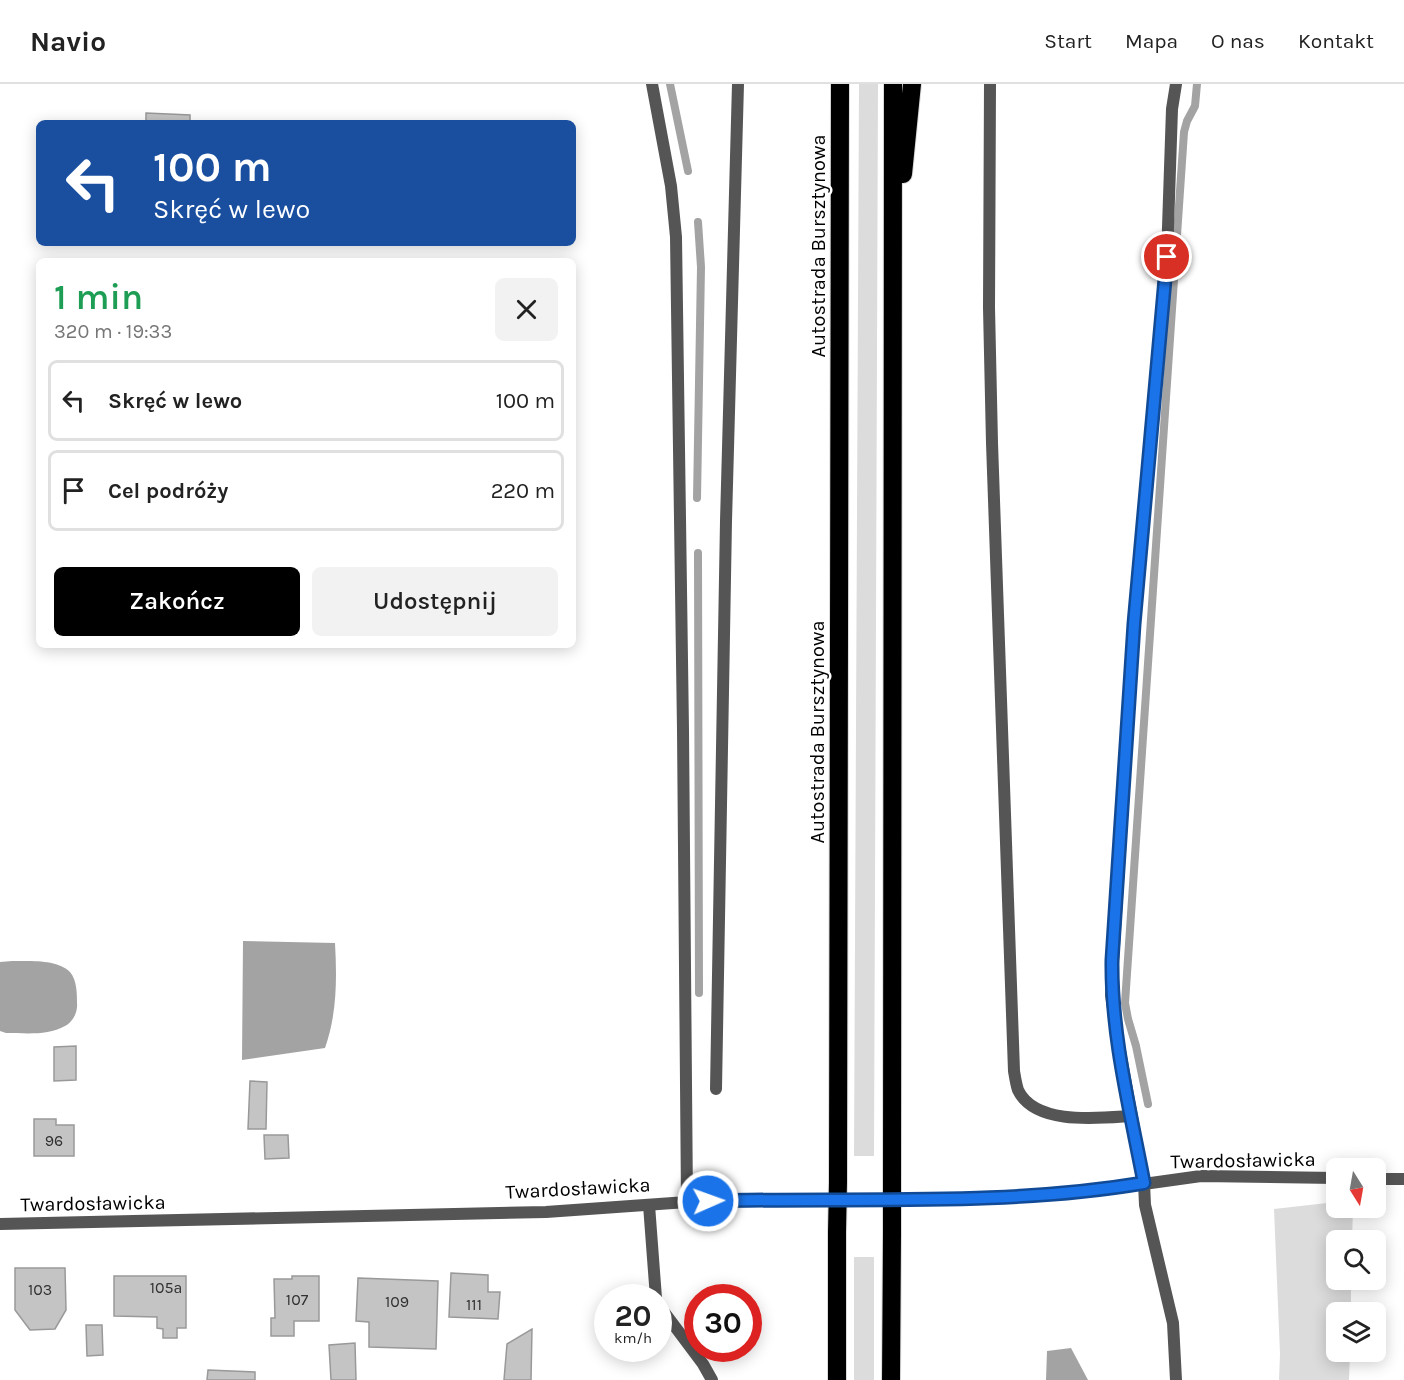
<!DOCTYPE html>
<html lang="pl">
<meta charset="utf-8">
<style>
:root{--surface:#fff;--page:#f2f2f2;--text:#222;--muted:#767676;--line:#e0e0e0;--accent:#000}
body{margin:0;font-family:Karla,sans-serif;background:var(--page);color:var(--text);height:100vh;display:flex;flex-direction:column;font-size:22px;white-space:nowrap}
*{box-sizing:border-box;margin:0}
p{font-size:20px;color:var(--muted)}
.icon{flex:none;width:33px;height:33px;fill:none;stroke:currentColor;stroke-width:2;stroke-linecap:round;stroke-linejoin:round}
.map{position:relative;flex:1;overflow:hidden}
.drawer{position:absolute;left:36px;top:174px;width:540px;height:390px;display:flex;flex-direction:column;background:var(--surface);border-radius:9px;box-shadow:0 3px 15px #0003}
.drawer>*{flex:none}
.guide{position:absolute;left:36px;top:36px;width:540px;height:126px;border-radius:9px;box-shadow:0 3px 15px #0003;background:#1a4fa0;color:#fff;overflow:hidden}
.needle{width:39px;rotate:169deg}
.controls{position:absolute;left:1326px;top:1074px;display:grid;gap:12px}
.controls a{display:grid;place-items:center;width:60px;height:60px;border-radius:9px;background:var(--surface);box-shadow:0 3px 15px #0003;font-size:30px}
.speed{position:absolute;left:594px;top:1200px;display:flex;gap:12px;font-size:30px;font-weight:700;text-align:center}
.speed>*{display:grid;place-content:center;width:78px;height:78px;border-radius:50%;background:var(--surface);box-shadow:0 3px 15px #0003;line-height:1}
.speed small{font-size:15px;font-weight:400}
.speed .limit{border:9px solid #d22;background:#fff;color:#111}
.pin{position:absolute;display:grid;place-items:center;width:51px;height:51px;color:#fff;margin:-26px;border:3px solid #fff;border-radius:50%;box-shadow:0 2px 6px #0007}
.me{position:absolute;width:66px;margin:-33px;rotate:88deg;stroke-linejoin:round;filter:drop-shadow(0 0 4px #0008)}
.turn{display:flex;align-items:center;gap:21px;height:126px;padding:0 18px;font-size:27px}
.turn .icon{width:78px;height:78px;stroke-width:2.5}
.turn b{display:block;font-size:42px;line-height:51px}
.round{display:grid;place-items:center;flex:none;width:63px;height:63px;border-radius:9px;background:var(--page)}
.overview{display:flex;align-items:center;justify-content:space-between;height:102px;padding:0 18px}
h1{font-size:36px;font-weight:600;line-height:45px;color:#1e9e55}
.primary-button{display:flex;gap:12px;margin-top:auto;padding:12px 18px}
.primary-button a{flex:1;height:69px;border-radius:9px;background:var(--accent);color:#fff;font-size:24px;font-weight:600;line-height:69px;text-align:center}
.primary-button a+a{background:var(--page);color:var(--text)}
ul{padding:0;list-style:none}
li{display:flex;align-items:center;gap:18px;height:81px;margin:0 12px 9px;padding:0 6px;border:3px solid var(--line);border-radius:9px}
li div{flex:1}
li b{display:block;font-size:22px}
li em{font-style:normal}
header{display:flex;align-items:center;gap:36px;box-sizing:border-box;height:84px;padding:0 30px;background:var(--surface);border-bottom:2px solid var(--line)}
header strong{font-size:28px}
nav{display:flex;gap:33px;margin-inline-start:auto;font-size:21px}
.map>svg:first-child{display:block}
.green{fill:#dcdcdc}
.water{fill:#a3a3a3}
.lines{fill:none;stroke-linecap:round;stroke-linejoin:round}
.stream{stroke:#a3a3a3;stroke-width:8}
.building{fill:#c4c4c4;stroke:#999;stroke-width:1.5}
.motorway-casing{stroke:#dbdbdb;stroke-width:20}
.service{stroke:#555;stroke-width:12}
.minor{stroke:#555;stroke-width:12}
.motorway{stroke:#000;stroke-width:18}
.motorway-bridge-casing{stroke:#dbdbdb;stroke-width:20;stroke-linecap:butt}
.motorway-bridge{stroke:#000;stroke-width:18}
.route-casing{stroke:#114b97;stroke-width:15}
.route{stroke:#1a73e8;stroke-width:10}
.labels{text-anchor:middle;stroke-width:5;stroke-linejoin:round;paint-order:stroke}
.number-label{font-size:16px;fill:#313131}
.street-label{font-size:20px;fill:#000;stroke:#fff}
</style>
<header>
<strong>Navio</strong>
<nav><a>Start</a><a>Mapa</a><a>O nas</a><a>Kontakt</a></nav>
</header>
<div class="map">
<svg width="1404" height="1296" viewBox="0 0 1404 1296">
<rect width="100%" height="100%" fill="#fff"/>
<path class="green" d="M 859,0 L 878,0 L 874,1072 L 854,1072 Z
M 1336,1118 L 1336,1124 L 1353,1124 L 1352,1156 L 1336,1156 L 1336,1196 L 1351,1196 L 1351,1228 L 1336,1228 L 1336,1268 L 1350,1268 L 1349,1296 L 1279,1296 L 1280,1270 L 1274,1125 Z
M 854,1173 L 874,1173 L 874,1296 L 854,1296 Z"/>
<path class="water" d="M 243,857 L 335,859 C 337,895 337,930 325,964 L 242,976 Z
M 12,877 C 29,877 58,875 70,888 C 77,896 77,910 77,919 C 78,928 73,938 65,942 C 48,952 24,949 6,949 L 0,947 L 0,878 Z
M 1071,1264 L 1088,1296 L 1046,1296 L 1047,1267 Z"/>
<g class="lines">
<path class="stream" d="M 670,0 L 688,87
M 697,414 L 701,183 L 698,138
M 698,469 L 699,909
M 1148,1020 L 1136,962 L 1128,935 L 1125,919 L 1184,48 L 1187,37 L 1195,22 L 1197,0"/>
</g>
<path class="building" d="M 146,29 L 190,31 L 190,39 L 146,39 Z
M 76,962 L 76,996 L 54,997 L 54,963 Z
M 250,997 L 267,998 L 266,1045 L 248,1045 Z
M 34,1035 L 56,1035 L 56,1041 L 74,1041 L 74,1072 L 34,1072 Z
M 264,1051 L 288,1051 L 289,1074 L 265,1075 Z
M 15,1184 L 65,1184 L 66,1226 L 55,1245 L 30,1246 L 15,1226 Z
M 451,1189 L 488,1191 L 488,1208 L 500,1208 L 498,1235 L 449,1233 Z
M 114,1192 L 186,1192 L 186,1244 L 177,1244 L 177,1254 L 163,1254 L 163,1245 L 157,1244 L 157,1233 L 114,1232 Z
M 292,1192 L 319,1192 L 319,1237 L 294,1237 L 294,1252 L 271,1252 L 271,1234 L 275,1234 L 274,1195 L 292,1195 Z
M 358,1194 L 438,1197 L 436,1265 L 369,1263 L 369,1238 L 356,1237 Z
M 86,1241 L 102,1241 L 103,1271 L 87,1272 Z
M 532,1245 L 531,1296 L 504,1296 L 507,1260 Z
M 355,1259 L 356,1296 L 331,1296 L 329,1261 Z
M 208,1286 L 255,1288 L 255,1296 L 207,1296 Z"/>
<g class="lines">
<g class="motorway-casing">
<path id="motorway" d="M 903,90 L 912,0
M 838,1098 L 840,0
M 892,1101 L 893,0
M 837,1148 L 837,1296
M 891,1296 L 892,1150"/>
</g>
<path class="service" d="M 652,0 L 671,102 L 676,153 L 683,646 L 687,1118
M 990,0 L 989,224 L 992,359 L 1014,987 C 1015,993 1016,1000 1018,1006 C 1035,1042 1100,1034 1131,1032
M 716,1005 L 726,437 L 738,0
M 649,1121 L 656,1214
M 658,1220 L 703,1280 L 712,1296
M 1176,1296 L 1173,1239 L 1145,1121 L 1144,1099 L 1116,945 L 1111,911 L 1134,540 L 1167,173 L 1172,25 L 1176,0"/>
<path class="minor" d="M 1376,1095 L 1404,1095
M 0,1140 L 546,1128 L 687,1118 L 770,1115 L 976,1115 L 1108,1105 L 1201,1092 L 1336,1094"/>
<use href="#motorway" class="motorway"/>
<g class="motorway-bridge-casing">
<path id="motorway-bridge" d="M 837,1148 L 838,1098
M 892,1150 L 892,1101"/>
</g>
<use href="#motorway-bridge" class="motorway-bridge"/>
</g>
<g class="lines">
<g class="route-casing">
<path id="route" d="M 708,1117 C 853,1113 1000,1123 1144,1099 C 1130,1025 1111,951 1112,876 L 1134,540 L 1167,173"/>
</g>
<use href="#route" class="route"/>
</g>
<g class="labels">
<g class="number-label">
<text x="54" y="1062">96</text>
<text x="166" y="1209">105a</text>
<text x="40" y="1211">103</text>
<text x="297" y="1221">107</text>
<text x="397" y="1223">109</text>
<text x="474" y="1226">111</text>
</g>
<g class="street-label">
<text transform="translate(818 162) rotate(-90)" y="7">Autostrada Bursztynowa</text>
<text transform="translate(817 648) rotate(-90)" y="7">Autostrada Bursztynowa</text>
<text transform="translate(1243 1076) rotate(-1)" y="7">Twardosławicka</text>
<text transform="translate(578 1104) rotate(-3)" y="7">Twardosławicka</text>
<text transform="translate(93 1119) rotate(-1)" y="7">Twardosławicka</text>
</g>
</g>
</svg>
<div class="controls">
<a><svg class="needle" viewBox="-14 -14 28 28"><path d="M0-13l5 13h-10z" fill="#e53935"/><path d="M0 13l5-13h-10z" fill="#767676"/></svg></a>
<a><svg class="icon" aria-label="search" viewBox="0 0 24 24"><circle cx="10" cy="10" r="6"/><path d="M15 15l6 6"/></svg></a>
<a><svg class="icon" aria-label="layers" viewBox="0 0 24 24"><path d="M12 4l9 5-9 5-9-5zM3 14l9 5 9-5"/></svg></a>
</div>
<div class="speed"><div>20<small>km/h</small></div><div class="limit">30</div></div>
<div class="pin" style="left:1167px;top:173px;background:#d93025"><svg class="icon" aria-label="arrive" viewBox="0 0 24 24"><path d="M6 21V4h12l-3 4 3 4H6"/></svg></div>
<svg class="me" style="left:708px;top:1117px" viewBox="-20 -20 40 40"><circle r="17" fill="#1a73e8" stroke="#fff" stroke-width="3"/><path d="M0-11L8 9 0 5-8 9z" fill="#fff"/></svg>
<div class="guide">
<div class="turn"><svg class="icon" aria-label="left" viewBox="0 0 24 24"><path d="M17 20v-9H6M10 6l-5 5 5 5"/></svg><div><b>100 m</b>Skręć w lewo</div></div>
</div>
<section class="drawer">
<div class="overview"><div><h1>1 min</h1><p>320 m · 19:33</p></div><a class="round"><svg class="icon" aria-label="close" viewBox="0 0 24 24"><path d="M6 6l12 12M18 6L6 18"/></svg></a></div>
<ul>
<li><svg class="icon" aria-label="left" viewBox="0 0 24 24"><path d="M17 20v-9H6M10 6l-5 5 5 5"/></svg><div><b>Skręć w lewo</b></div><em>100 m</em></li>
<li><svg class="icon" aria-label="arrive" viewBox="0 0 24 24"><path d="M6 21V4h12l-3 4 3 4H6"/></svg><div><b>Cel podróży</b></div><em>220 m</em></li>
</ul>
<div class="primary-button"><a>Zakończ</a><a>Udostępnij</a></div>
</section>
</div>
